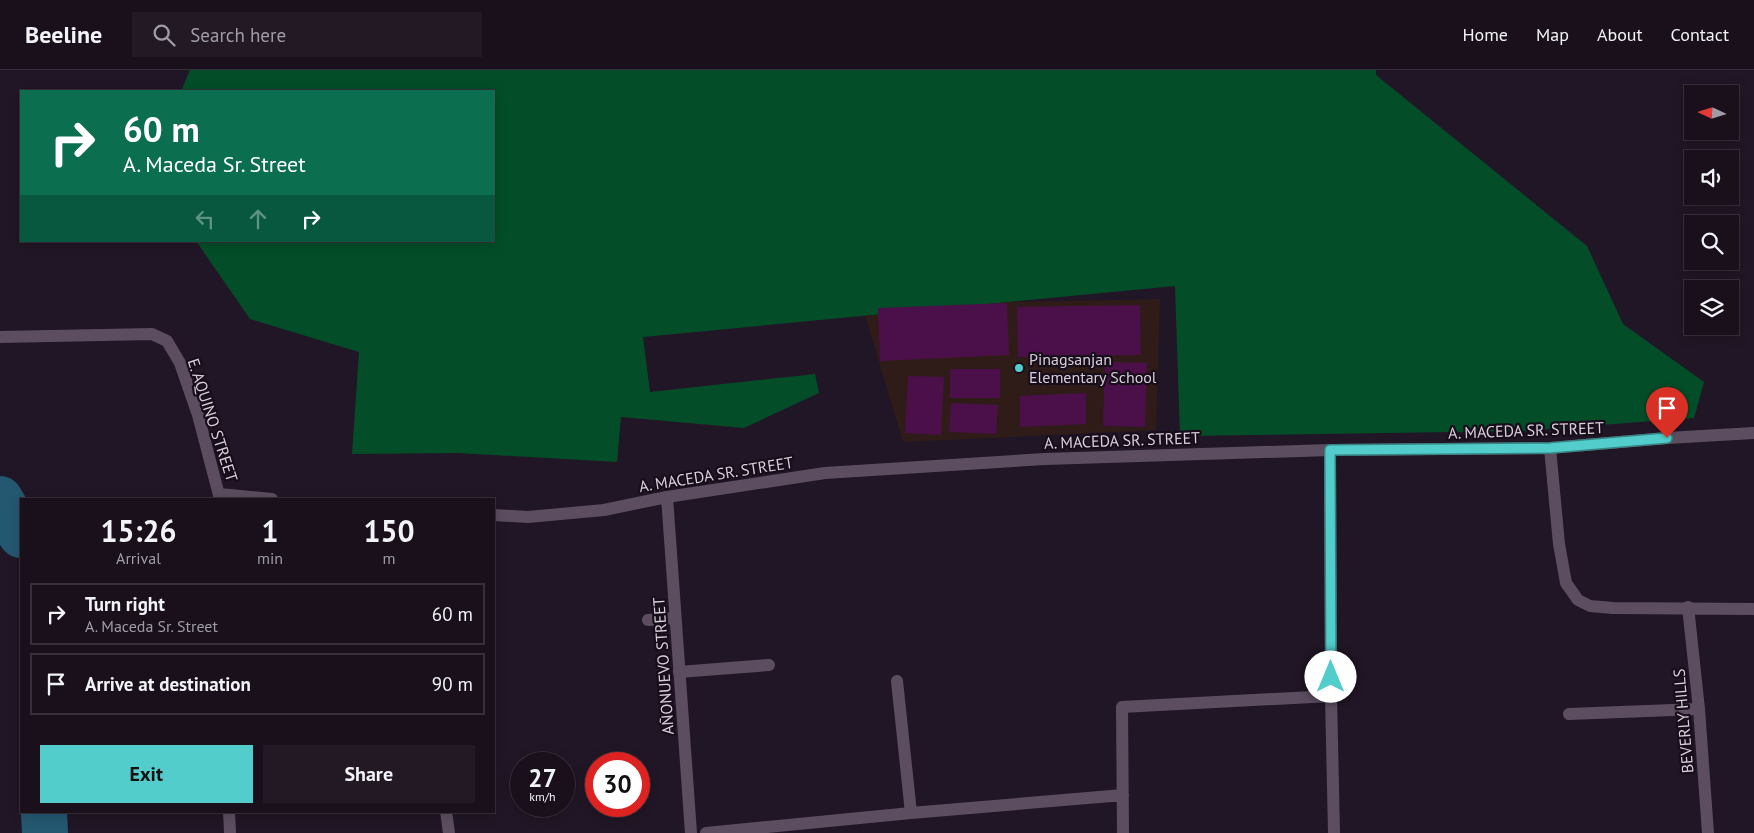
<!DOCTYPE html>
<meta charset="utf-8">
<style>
:root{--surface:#19101c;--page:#221925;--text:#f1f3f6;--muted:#9f9da3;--line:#37303b;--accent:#53cdcb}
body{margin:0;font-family:"PT Sans",sans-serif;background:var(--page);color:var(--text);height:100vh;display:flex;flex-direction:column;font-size:19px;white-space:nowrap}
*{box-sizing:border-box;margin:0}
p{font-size:16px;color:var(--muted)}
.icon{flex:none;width:28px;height:28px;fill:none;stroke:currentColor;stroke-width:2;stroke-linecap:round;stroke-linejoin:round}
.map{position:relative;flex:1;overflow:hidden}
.details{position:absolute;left:20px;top:428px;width:475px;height:315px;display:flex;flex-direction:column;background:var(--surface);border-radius:0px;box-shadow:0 2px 12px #0003,0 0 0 1px var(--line)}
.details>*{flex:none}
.banner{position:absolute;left:20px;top:20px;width:475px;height:152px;border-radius:0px;box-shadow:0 2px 12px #0003,0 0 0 1px var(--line);background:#0b6e4f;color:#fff;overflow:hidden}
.needle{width:32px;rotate:274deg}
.controls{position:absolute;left:1684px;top:15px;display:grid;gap:10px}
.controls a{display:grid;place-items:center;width:55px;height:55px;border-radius:0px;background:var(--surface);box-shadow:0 2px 12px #0003,0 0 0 1px var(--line);font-size:25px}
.speed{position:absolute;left:510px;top:682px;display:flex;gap:10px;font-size:25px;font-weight:700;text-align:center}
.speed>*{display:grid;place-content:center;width:65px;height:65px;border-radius:50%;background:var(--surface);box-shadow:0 2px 12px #0003,0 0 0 1px var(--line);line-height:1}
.speed small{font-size:12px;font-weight:400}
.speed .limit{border:8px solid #d22;background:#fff;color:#111}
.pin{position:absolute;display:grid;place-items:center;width:42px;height:42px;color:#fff;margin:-51px -21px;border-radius:50% 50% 50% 0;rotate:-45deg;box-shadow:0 0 5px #0007}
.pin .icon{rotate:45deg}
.me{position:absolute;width:55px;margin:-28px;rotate:0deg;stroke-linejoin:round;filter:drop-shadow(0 0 4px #0008)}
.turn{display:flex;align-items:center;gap:18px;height:105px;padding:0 20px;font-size:22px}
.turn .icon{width:65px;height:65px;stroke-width:2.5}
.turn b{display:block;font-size:35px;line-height:42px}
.lanes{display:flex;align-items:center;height:48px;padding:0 20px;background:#0003;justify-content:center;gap:25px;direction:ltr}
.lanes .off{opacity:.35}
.eta{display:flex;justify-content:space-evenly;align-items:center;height:85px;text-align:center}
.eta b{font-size:30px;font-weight:700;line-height:35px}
.primary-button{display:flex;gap:10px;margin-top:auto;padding:10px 20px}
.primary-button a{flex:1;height:58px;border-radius:0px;background:var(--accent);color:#111;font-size:20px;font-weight:700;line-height:58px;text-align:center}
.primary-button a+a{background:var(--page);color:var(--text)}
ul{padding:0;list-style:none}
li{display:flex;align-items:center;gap:15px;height:62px;margin:0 10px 8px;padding:0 10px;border:2px solid var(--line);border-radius:0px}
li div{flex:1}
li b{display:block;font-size:19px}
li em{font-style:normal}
header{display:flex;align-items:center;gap:30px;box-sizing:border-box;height:70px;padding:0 25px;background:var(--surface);border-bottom:1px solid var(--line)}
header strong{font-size:24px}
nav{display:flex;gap:28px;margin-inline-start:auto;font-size:18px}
.search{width:350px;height:45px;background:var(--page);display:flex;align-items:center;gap:12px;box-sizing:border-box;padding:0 18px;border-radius:0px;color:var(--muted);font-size:19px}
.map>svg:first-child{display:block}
.education{fill:#2f1c19}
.forest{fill:#034e29}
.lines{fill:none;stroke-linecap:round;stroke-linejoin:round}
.river{stroke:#245870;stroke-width:46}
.building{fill:#4b1049}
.lane{stroke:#5c4e60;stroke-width:12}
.street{stroke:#5c4e60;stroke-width:12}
.route-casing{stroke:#368584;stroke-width:12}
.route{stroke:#53cdcb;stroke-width:9}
.poi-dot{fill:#53cdcb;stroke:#180d1b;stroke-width:2}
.labels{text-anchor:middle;stroke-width:4.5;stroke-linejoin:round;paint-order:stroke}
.poi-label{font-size:16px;fill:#d7cfd9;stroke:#180d1b;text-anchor:start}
.street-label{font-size:16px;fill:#d7cfd9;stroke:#180d1b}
</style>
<header>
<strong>Beeline</strong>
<div class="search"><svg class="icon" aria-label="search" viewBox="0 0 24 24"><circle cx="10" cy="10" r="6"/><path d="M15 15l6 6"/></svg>Search here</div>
<nav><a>Home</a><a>Map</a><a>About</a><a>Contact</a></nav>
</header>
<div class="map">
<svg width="1754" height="763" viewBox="0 0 1754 763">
<rect width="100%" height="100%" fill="#211625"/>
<path class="education" d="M 1160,229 L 1156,360 L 903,372 L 862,235 Z"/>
<path class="forest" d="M 190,0 L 1376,0 L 1376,5 L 1587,176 L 1623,254 L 1704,312 L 1694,348 L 1520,361 L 1180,366 L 1175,216 L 643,267 L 650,322 L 815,304 L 819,323 L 744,358 L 621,347 L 617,392 L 458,383 L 352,384 L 359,282 L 250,249 L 196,171 L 494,171 L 494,21 L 181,21 Z"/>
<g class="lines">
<path class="river" d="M 0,429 L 21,465
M 44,741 L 45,763"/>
</g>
<path class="building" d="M 1007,233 L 1009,285 L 880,291 L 878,238 Z
M 1140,235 L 1141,285 L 1018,287 L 1017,237 Z
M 1105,292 L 1147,293 L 1145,357 L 1103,356 Z
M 950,299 L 1000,299 L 1000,328 L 950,328 Z
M 908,306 L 944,307 L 941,365 L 905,363 Z
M 1086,323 L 1086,354 L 1020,357 L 1020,326 Z
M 951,333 L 998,335 L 996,364 L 949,362 Z"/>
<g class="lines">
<path class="lane" d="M 648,550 L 675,548
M 679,602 L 769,595
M 897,611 L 911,743
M 1569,644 L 1699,639"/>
<path class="street" d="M 0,267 L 152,264 L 167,271 L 180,293 L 198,345 L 220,429
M 1550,378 L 1559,474 L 1566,513 L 1578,530 L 1590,536 L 1613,538 L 1754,539
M 1330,380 L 1331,626 L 1334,763
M 220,424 L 272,429
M 667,427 L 691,763
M 494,445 L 528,447 L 604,440 L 667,427 L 825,403 L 1045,389 L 1330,380 L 1550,378 L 1667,368 L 1754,363
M 1688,537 L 1699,639 L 1708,763
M 229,741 L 230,763
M 446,741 L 449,763
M 706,763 L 911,743 L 1123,725
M 1123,763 L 1122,637 L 1331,626"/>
</g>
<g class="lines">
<g class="route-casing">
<path id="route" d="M 1331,607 L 1330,380 L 1550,378 L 1667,368"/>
</g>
<use href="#route" class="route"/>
</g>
<circle class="poi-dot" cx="1019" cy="298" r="5"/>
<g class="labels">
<g class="poi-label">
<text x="1029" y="295">Pinagsanjan<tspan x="1029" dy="18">Elementary School</tspan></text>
</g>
<g class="street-label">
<text transform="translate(213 350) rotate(72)" y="6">E. AQUINO STREET</text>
<text transform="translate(1526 360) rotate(-2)" y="6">A. MACEDA SR. STREET</text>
<text transform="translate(1122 370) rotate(-2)" y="6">A. MACEDA SR. STREET</text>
<text transform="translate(716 404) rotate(-9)" y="6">A. MACEDA SR. STREET</text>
<text transform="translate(663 596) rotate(-94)" y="6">AÑONUEVO STREET</text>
<text transform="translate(1683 651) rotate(-95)" y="6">BEVERLY HILLS</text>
</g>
</g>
</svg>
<div class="controls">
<a><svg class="needle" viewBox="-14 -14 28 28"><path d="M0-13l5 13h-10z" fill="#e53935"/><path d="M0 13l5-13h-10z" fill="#9f9da3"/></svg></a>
<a><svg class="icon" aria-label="sound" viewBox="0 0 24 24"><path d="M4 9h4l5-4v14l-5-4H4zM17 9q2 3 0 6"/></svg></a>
<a><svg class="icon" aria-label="search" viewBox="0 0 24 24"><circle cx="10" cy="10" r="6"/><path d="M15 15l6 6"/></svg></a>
<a><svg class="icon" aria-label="layers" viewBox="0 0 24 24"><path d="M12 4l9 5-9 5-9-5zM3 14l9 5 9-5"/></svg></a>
</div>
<div class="speed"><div>27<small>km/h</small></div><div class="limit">30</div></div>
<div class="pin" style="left:1667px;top:368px;background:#d93025"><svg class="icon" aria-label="arrive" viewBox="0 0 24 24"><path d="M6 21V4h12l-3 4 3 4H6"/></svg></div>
<svg class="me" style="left:1331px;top:607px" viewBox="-20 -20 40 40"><circle r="19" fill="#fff"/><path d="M0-13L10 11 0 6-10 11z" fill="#53cdcb"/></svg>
<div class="banner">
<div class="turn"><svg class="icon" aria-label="right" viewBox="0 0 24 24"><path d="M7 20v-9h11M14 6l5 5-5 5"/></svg><div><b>60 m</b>A. Maceda Sr. Street</div></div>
<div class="lanes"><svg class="icon off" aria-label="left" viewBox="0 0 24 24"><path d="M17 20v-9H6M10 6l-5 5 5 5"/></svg><svg class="icon off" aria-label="ahead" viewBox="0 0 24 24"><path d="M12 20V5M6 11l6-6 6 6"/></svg><svg class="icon" aria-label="right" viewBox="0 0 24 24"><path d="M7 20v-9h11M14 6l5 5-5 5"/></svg></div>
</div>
<section class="details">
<div class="eta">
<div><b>15:26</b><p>Arrival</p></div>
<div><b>1</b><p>min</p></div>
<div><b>150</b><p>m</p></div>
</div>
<ul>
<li><svg class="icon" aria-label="right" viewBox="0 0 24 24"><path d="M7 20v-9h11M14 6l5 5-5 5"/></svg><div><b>Turn right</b><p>A. Maceda Sr. Street</p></div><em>60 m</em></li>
<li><svg class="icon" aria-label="arrive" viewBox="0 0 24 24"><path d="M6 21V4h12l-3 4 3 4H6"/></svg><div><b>Arrive at destination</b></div><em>90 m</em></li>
</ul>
<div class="primary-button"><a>Exit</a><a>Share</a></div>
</section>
</div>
